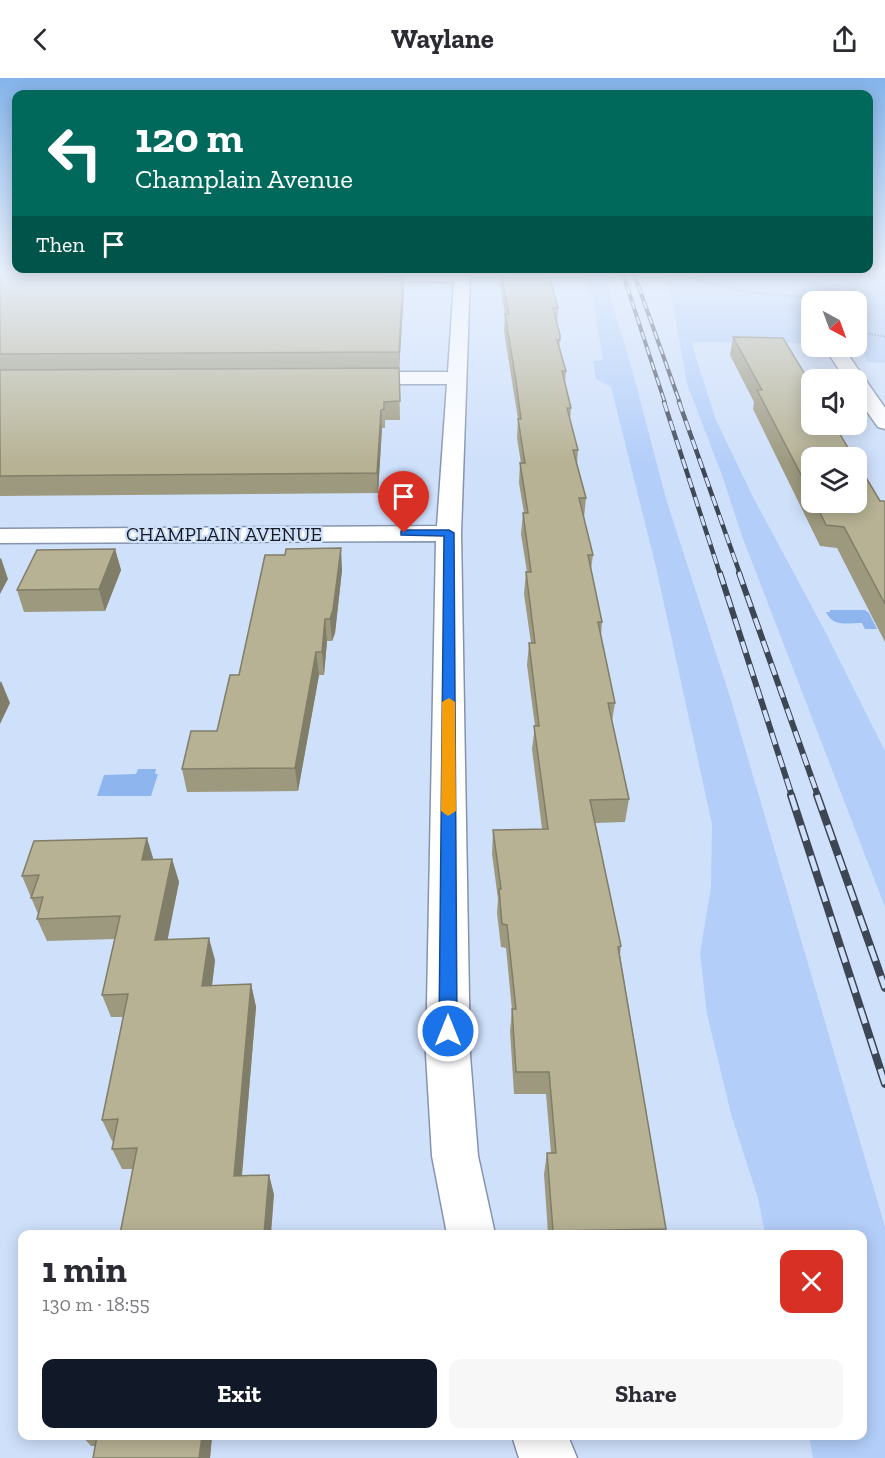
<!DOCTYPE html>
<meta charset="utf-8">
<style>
:root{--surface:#fff;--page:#f7f7f7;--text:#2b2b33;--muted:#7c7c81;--accent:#111827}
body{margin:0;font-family:"Zilla Slab",serif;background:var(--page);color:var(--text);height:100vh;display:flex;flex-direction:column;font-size:22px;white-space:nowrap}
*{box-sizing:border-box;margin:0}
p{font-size:20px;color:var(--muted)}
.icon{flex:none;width:33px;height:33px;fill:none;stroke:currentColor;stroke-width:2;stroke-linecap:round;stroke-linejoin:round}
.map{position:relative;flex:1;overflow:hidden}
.side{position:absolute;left:18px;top:1152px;width:849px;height:210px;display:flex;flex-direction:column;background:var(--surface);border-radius:12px;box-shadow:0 3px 15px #0003}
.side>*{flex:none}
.top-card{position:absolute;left:12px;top:12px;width:861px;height:183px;border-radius:12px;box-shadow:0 3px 15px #0003;background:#00695c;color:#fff;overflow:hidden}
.needle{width:39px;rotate:139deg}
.fabs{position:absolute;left:801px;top:213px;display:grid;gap:12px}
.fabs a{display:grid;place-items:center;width:66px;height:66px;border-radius:12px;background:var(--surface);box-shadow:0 3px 15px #0003;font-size:30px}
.pin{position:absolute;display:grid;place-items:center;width:51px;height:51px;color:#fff;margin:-62px -26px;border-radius:50% 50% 50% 0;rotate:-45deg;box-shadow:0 0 6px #0007}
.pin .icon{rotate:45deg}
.me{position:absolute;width:66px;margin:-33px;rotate:0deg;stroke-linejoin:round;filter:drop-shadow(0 0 4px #0008)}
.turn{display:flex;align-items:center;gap:21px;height:126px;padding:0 24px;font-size:27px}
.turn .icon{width:78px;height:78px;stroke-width:2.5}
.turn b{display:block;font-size:42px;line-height:51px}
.then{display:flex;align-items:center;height:57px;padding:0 24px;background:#0003;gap:12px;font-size:22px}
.round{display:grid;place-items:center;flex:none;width:63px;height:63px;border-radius:12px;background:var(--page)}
.headline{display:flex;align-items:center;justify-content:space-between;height:102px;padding:0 24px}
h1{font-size:36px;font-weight:800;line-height:45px}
.button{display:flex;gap:12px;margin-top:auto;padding:12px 24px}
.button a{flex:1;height:69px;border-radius:12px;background:var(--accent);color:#fff;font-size:24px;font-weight:800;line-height:69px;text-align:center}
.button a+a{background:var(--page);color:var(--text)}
header{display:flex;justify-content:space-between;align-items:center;height:78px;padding:0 24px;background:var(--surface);font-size:27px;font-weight:800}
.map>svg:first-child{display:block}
.green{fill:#b3cef9}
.water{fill:#8fb5ef}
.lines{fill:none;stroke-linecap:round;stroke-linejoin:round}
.minor-casing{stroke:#8494ad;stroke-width:3}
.path{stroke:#717d8f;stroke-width:2;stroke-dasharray:1 2;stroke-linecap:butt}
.minor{fill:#fff;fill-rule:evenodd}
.rail-far3-casing{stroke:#3d4653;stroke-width:4}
.rail-far2-casing{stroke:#3d4653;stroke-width:4.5}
.rail-far1-casing{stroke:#3d4653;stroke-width:6}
.rail-casing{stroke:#3d4653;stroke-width:8}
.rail-far3{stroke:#cfe0fb;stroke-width:2;stroke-dasharray:8;stroke-linecap:butt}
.rail-far2{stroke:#cfe0fb;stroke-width:3;stroke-dasharray:10;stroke-linecap:butt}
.rail-far1{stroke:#cfe0fb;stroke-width:4;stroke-dasharray:12;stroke-linecap:butt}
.rail{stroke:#cfe0fb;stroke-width:5;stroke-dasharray:16;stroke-linecap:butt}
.wall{fill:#9d997f}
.shaded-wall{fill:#807d68}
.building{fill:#b7b294;stroke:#807d68;stroke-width:1.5}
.route{fill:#1a73e8;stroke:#114b97;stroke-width:1.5}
.slow{fill:#f59e0b}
.labels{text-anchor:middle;stroke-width:4.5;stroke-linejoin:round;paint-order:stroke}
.far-street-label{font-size:20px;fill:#161c26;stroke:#cfe0fb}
</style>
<header><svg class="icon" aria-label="back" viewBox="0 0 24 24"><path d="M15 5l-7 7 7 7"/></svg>Waylane<svg class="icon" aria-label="share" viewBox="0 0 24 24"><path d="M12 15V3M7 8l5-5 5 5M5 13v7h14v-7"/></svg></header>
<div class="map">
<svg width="885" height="1380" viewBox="0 0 885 1380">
<rect width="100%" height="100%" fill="#cfe0fb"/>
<path class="green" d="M 500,193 L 609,193 L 610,219 L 632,291 L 666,421 L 730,619 L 885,1149 L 885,1380 L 813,1380 L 809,1358 L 862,1358 L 862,1156 L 765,1156 L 758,1120 L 731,1036 L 707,936 L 700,875 L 711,809 L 712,746 L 656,489 L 611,309 L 596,301 L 593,283 L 603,282 L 593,221 L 583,197 Z
M 645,193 L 843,193 L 885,199 L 885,285 L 868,284 L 857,265 L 856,224 L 812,224 L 811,265 L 691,264 L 716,342 L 753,419 L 826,555 L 885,673 L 885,829 L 742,458 L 722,397 L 687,306 L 668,199 Z"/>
<path class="water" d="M 830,532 L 865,532 L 869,535 L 877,551 L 865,551 L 862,545 C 846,545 833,549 826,534 L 830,534 Z
M 138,691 L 156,691 L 155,696 L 158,696 L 151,718 L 97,718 L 104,697 L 136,696 Z"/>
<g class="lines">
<g class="minor-casing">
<path id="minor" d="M 359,194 L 462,194 L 470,199 L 461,455 L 470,977 L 478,1078 L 495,1156 L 447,1156 L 432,1078 L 426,977 L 436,463 L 0,465 L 0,451 L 437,448 L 447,306 L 355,306 L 345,300 L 355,294 L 448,294 L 454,204 L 353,202 L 351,199 L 353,196 Z
M 828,268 L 842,268 L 885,330 L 885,351 L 878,349 L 875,345 L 856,318 L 856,302 L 846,302 L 826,272 Z
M 512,1358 L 568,1358 L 577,1380 L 519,1380 Z"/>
</g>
<path class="path" d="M 674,193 C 720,212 764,217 813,219 L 805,231 L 812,235
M 813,219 L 850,203 L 853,196
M 860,254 L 885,259"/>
<use href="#minor" class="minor"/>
<g class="rail-far3-casing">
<path id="rail-far3" d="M 622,193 L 665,325
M 633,193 L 680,325"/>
</g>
<g class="rail-far2-casing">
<path id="rail-far2" d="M 664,324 L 720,496
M 679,324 L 740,496"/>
</g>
<g class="rail-far1-casing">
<path id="rail-far1" d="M 720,495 L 792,718
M 739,495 L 818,718"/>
</g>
<g class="rail-casing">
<path id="rail" d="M 791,717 L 885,1006
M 817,717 L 885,910"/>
</g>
<use href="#rail-far3" class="rail-far3"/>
<use href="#rail-far2" class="rail-far2"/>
<use href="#rail-far1" class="rail-far1"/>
<use href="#rail" class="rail"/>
</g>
<path class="wall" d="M 0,193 L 390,193 L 390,198 L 404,214 L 399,292 L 400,342 L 385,342 L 385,350 L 382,350 L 378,415 L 0,418 Z
M 501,193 L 558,230 L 557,247 L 560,262 L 559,271 L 566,293 L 565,305 L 571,330 L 570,342 L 578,372 L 577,386 L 586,420 L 584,440 L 593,477 L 591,491 L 602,544 L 601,558 L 615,625 L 612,643 L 629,721 L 625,744 L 595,745 L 621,868 L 620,877 L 666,1151 L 664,1156 L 548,1156 L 544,1096 L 547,1075 L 551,1075 L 546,1016 L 514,1016 L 510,953 L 512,932 L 506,870 L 501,869 L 497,835 L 498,821 L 492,776 L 493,752 L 542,751 L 532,671 L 535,648 L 527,587 L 529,565 L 531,565 L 524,516 L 526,494 L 527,494 L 521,456 L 523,435 L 524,435 L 519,405 L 520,385 L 521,385 L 517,360 L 518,341 L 504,253 L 505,236 L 500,209 Z
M 733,259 L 812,380 L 812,424 L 856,424 L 880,423 L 885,425 L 885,564 L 837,470 L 820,468 L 753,331 L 754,324 L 730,277 Z
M 115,471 L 121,492 L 105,533 L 24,534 L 17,512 Z
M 342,492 L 335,555 L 332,563 L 327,563 L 324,597 L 319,597 L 298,713 L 187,714 L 182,691 L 217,653 L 239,597 Z
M 172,781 L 179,804 L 167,861 L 215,882 L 212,908 L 251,906 L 256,929 L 242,1098 L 269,1097 L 274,1117 L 132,1091 L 122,1091 L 112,1071 L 114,1063 L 112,1063 L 102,1042 L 123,939 L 111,939 L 102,917 L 115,861 L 47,863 L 37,841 L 38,836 L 22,798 L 153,782 Z
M 82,1358 L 212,1358 L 210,1380 L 93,1380 L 95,1368 L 91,1368 Z"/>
<path class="shaded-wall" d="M 403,198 L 404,214 L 399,292 L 399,274 Z
M 381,332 L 382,350 L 378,415 L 377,395 Z
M 341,470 L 342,492 L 335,555 L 332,563 L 330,541 Z
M 115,471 L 121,492 L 105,533 L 99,511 Z
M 1,480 L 8,501 L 0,516 L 0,481 Z
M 325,541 L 327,563 L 324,597 L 322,574 Z
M 316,574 L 319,597 L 298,713 L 295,690 Z
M 1,603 L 10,625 L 0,646 L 0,605 Z
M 147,760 L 154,783 L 142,782 Z
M 172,781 L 179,804 L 163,885 L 155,862 Z
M 209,860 L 215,882 L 209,931 L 202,908 Z
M 251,906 L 256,929 L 240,1118 L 234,1098 Z
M 269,1097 L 274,1117 L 271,1156 L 264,1156 Z
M 202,1358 L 212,1358 L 210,1380 L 199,1380 Z"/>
<path class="building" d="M 0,193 L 389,193 L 389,198 L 403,198 L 399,274 L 0,276 Z
M 501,193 L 548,193 L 558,230 L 553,230 L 560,257 L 560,262 L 557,262 L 566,293 L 562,293 L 571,330 L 567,330 L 578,372 L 573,372 L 586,420 L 579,420 L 593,477 L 588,477 L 602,544 L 598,544 L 615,625 L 608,625 L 629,721 L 590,722 L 621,868 L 618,869 L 666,1151 L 553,1153 L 547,1075 L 556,1075 L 549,994 L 516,994 L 512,931 L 516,931 L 507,847 L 502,846 L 499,811 L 501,811 L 493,752 L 548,751 L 534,648 L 539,648 L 529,565 L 535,565 L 526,494 L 531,494 L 523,435 L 528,435 L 520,385 L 525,385 L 518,341 L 521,341 L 516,303 L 505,236 L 509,236 Z
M 733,259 L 783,260 L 812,308 L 812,346 L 834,346 L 854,380 L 812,380 L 812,418 L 757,312 L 762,312 Z
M 399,290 L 400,323 L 384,324 L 384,331 L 381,332 L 377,395 L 0,398 L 0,292 Z
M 856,383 L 880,423 L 884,423 L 885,425 L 885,526 L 844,449 L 826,447 L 815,424 L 856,424 Z
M 341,470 L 333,532 L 330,541 L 325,541 L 322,574 L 316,574 L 295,690 L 182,691 L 191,653 L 217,653 L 230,597 L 239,597 L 265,477 L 285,477 L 286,471 Z
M 115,471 L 99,511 L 17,512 L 37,472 Z
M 147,760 L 142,782 L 172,781 L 155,862 L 209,860 L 202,908 L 251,906 L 234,1098 L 269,1097 L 264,1156 L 120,1156 L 137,1070 L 112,1071 L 118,1041 L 102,1042 L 128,916 L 102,917 L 120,838 L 37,841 L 43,819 L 31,820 L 39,797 L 22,798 L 34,763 Z
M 97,1358 L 202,1358 L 199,1380 L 93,1380 Z"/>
<linearGradient id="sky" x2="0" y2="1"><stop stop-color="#84b4eb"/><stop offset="0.5" stop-color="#e9f1fd"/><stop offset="1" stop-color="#e9f1fd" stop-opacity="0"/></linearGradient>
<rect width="885" height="386" fill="url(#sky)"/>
<path class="route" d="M 404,452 L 449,452 L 454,455 L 457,953 L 454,958 L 448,961 L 442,958 L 439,953 L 444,458 L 401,457 L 401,453 Z"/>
<path class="slow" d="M 449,620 L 455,624 L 456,733 L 448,738 L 441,733 L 442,624 Z"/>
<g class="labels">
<g class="far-street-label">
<text x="224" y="463">CHAMPLAIN AVENUE</text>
</g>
</g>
</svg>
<div class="fabs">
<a><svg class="needle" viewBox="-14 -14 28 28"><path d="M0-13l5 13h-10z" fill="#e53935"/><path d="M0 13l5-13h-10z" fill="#7c7c81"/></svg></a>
<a><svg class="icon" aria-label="sound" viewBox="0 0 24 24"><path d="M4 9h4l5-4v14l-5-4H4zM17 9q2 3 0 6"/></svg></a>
<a><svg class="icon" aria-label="layers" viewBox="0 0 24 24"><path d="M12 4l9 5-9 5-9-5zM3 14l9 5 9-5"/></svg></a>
</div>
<div class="pin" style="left:404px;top:455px;background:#d93025"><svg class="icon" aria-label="arrive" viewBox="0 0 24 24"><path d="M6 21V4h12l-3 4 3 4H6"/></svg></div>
<svg class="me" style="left:448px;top:953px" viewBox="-20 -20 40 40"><circle r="17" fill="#1a73e8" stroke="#fff" stroke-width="3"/><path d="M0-11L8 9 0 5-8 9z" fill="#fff"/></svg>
<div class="top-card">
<div class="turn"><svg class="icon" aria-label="left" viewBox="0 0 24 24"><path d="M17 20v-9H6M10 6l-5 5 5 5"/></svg><div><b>120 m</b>Champlain Avenue</div></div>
<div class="then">Then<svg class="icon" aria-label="arrive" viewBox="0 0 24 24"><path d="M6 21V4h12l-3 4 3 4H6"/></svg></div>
</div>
<section class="side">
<div class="headline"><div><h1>1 min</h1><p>130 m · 18:55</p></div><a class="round" style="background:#d93025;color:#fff"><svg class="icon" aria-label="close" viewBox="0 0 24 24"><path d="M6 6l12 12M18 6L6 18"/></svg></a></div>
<div class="button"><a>Exit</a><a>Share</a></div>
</section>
</div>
